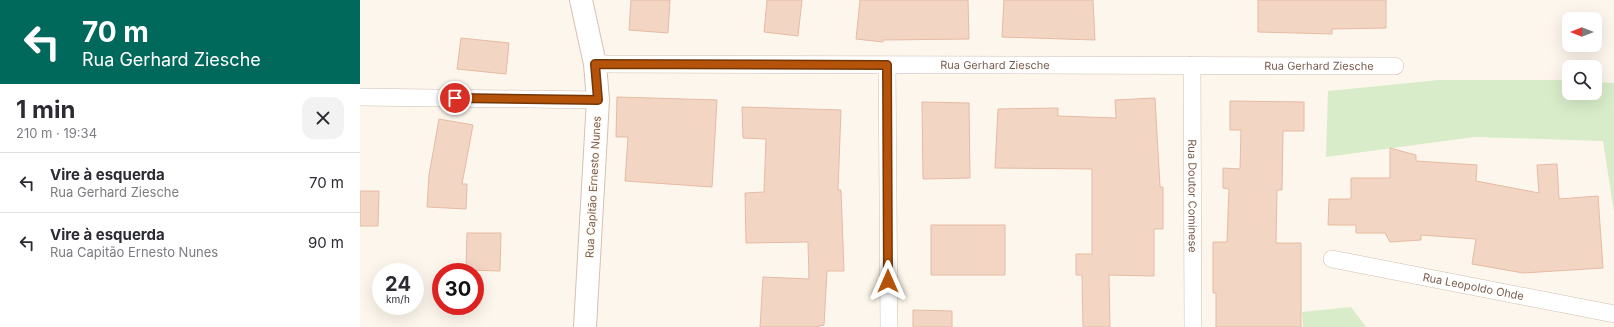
<!DOCTYPE html>
<html lang="pt">
<meta charset="utf-8">
<style>
:root{--surface:#fff;--page:#f2f2f3;--text:#2b2b33;--muted:#7c7c81;--line:#e1e1e2}
body{margin:0;font-family:Inter,sans-serif;background:var(--page);color:var(--text);height:100vh;display:flex;flex-direction:column;font-size:15px;white-space:nowrap}
*{box-sizing:border-box;margin:0}
p{font-size:13px;color:var(--muted)}
.icon{flex:none;width:22px;height:22px;fill:none;stroke:currentColor;stroke-width:2;stroke-linecap:round;stroke-linejoin:round}
.map{position:relative;flex:1;overflow:hidden}
.drawer{display:flex;flex-direction:column;background:var(--surface);width:360px}
.drawer>*{flex:none}
.top-card{background:#00695c;color:#fff;overflow:hidden}
.needle{width:26px;rotate:270deg}
.fabs{position:absolute;left:1202px;top:12px;display:grid;gap:8px}
.fabs a{display:grid;place-items:center;width:40px;height:40px;border-radius:8px;background:var(--surface);box-shadow:0 4px 16px #0002;font-size:20px}
.speed{position:absolute;left:12px;top:263px;display:flex;gap:8px;font-size:20px;font-weight:700;text-align:center}
.speed>*{display:grid;place-content:center;width:52px;height:52px;border-radius:50%;background:var(--surface);box-shadow:0 4px 16px #0002;line-height:1}
.speed small{font-size:10px;font-weight:400}
.speed .limit{border:6px solid #d22;background:#fff;color:#111}
.pin{position:absolute;display:grid;place-items:center;width:34px;height:34px;color:#fff;margin:-17px;border:2px solid #fff;border-radius:50%;box-shadow:0 1px 4px #0007}
.me{position:absolute;width:44px;margin:-22px;rotate:0deg;stroke-linejoin:round;filter:drop-shadow(0 0 3px #0008)}
.turn{display:flex;align-items:center;gap:14px;height:84px;padding:0 16px;font-size:18px}
.turn .icon{width:52px;height:52px;stroke-width:2.5}
.turn b{display:block;font-size:28px;line-height:34px}
.round{display:grid;place-items:center;flex:none;width:42px;height:42px;border-radius:12px;background:var(--page)}
.head{display:flex;align-items:center;justify-content:space-between;height:68px;padding:0 16px}
h1{font-size:24px;font-weight:700;line-height:30px}
ul{padding:0;list-style:none}
li{display:flex;align-items:center;gap:12px;height:60px;padding:0 16px;border-top:1px solid var(--line)}
li div{flex:1}
li b{display:block;font-size:15px}
li em{font-style:normal}
main{display:flex;flex:1;min-height:0}
.map>svg:first-child{display:block}
.green{fill:#d8ecc9}
.building{fill:#f3d5c3;stroke:#e6bba3}
.lines{fill:none;stroke-linecap:round;stroke-linejoin:round}
.street-casing{stroke:#d1beb0;stroke-width:18}
.secondary-casing{stroke:#d6c0b0;stroke-width:24}
.street{stroke:#fff;stroke-width:17}
.secondary{stroke:#fff;stroke-width:22}
.route-casing{stroke:#753606;stroke-width:10}
.route{stroke:#b45309;stroke-width:7}
.labels{text-anchor:middle;stroke-width:3;stroke-linejoin:round;paint-order:stroke}
.street-label{font-size:11px;fill:#7a5c4d;stroke:#fffaf3}
</style>
<main>
<section class="drawer">
<div class="top-card">
<div class="turn"><svg class="icon" aria-label="left" viewBox="0 0 24 24"><path d="M17 20v-9H6M10 6l-5 5 5 5"/></svg><div><b>70 m</b>Rua Gerhard Ziesche</div></div>
</div>
<div class="head"><div><h1>1 min</h1><p>210 m · 19:34</p></div><a class="round"><svg class="icon" aria-label="close" viewBox="0 0 24 24"><path d="M6 6l12 12M18 6L6 18"/></svg></a></div>
<ul>
<li><svg class="icon" aria-label="left" viewBox="0 0 24 24"><path d="M17 20v-9H6M10 6l-5 5 5 5"/></svg><div><b>Vire à esquerda</b><p>Rua Gerhard Ziesche</p></div><em>70 m</em></li>
<li><svg class="icon" aria-label="left" viewBox="0 0 24 24"><path d="M17 20v-9H6M10 6l-5 5 5 5"/></svg><div><b>Vire à esquerda</b><p>Rua Capitão Ernesto Nunes</p></div><em>90 m</em></li>
</ul>
</section>
<div class="map">
<svg width="1254" height="327" viewBox="0 0 1254 327">
<rect width="100%" height="100%" fill="#fdf6ec"/>
<path class="green" d="M 1079,80 L 1209,80 L 1209,93 L 1235,93 L 1235,82 L 1254,83 L 1254,212 L 1243,141 L 1114,137 L 966,157 L 968,91 Z
M 991,307 L 1006,327 L 943,327 L 942,312 Z"/>
<path class="building" d="M 271,0 L 310,0 L 308,33 L 269,30 Z
M 407,0 L 442,0 L 438,36 L 404,32 Z
M 500,0 L 608,0 L 609,39 L 523,40 L 523,42 L 496,39 Z
M 644,0 L 733,0 L 735,40 L 642,37 Z
M 898,0 L 1026,0 L 1026,28 L 972,29 L 972,34 L 898,32 Z
M 101,38 L 149,43 L 146,74 L 97,69 Z
M 257,97 L 357,100 L 352,187 L 265,181 L 268,137 L 256,137 Z
M 795,98 L 800,187 L 803,187 L 803,229 L 794,229 L 794,276 L 749,275 L 750,327 L 723,327 L 722,275 L 716,275 L 716,254 L 732,254 L 732,169 L 635,168 L 638,109 L 698,108 L 698,116 L 756,118 L 755,100 Z
M 870,101 L 944,102 L 944,131 L 923,131 L 922,190 L 917,190 L 916,243 L 941,243 L 941,327 L 856,327 L 856,293 L 853,293 L 853,242 L 867,242 L 869,189 L 863,188 L 863,168 L 880,169 L 881,130 L 870,130 Z
M 562,102 L 609,103 L 610,178 L 563,179 Z
M 382,107 L 481,110 L 478,190 L 481,190 L 484,271 L 467,271 L 464,325 L 455,327 L 400,327 L 403,277 L 449,279 L 448,242 L 386,243 L 385,193 L 404,192 L 406,139 L 383,138 Z
M 79,119 L 113,125 L 102,184 L 107,184 L 106,209 L 67,207 L 69,175 Z
M 1030,148 L 1056,155 L 1056,161 L 1117,165 L 1116,181 L 1179,193 L 1177,165 L 1197,164 L 1199,199 L 1238,196 L 1243,268 L 1163,273 L 1112,264 L 1116,239 L 1061,235 L 1061,240 L 1030,242 L 1025,233 L 996,233 L 996,225 L 968,225 L 969,199 L 991,199 L 991,178 L 1030,178 Z
M 0,191 L 19,191 L 18,226 L 0,226 Z
M 571,225 L 645,225 L 645,275 L 571,275 Z
M 107,233 L 141,233 L 140,271 L 106,270 Z
M 553,310 L 592,311 L 592,327 L 553,327 Z"/>
<g class="lines">
<g class="street-casing">
<g id="street">
<path id="s1" d="M 235,64 L 1035,66"/>
<path d="M 527,65 L 529,327"/>
<path id="s2" d="M 832,65 L 833,327"/>
<path d="M 0,97 L 238,100"/>
<path id="s3" d="M 972,259 L 1254,314"/>
</g>
</g>
<g class="secondary-casing">
<path id="secondary" d="M 221,0 L 235,64 L 238,100 L 225,327"/>
</g>
<use href="#street" class="street"/>
<use href="#secondary" class="secondary"/>
</g>
<g class="lines">
<g class="route-casing">
<path id="route" d="M 95,98 L 238,100 L 235,64 L 527,65 L 528,281"/>
</g>
<use href="#route" class="route"/>
</g>
<g class="labels">
<g class="street-label">
<text dy="4" stroke="none"><textPath href="#s1" startOffset="400">Rua Gerhard Ziesche</textPath></text>
<text dy="4" stroke="none"><textPath href="#s1" startOffset="724">Rua Gerhard Ziesche</textPath></text>
<text transform="translate(233 187) rotate(-87)" y="4">Rua Capitão Ernesto Nunes</text>
<text dy="4" stroke="none"><textPath href="#s2" startOffset="131">Rua Doutor Cominese</textPath></text>
<text dy="4" stroke="none"><textPath href="#s3" startOffset="144">Rua Leopoldo Ohde</textPath></text>
</g>
</g>
</svg>
<div class="fabs">
<a><svg class="needle" viewBox="-14 -14 28 28"><path d="M0-13l5 13h-10z" fill="#e53935"/><path d="M0 13l5-13h-10z" fill="#7c7c81"/></svg></a>
<a><svg class="icon" aria-label="search" viewBox="0 0 24 24"><circle cx="10" cy="10" r="6"/><path d="M15 15l6 6"/></svg></a>
</div>
<div class="speed"><div>24<small>km/h</small></div><div class="limit">30</div></div>
<div class="pin" style="left:95px;top:98px;background:#d93025"><svg class="icon" aria-label="arrive" viewBox="0 0 24 24"><path d="M6 21V4h12l-3 4 3 4H6"/></svg></div>
<svg class="me" style="left:528px;top:281px" viewBox="-20 -20 40 40"><path d="M0-17L14 15 0 8-14 15z" fill="#b45309" stroke="#fff" stroke-width="4"/></svg>
</div>
</main>
